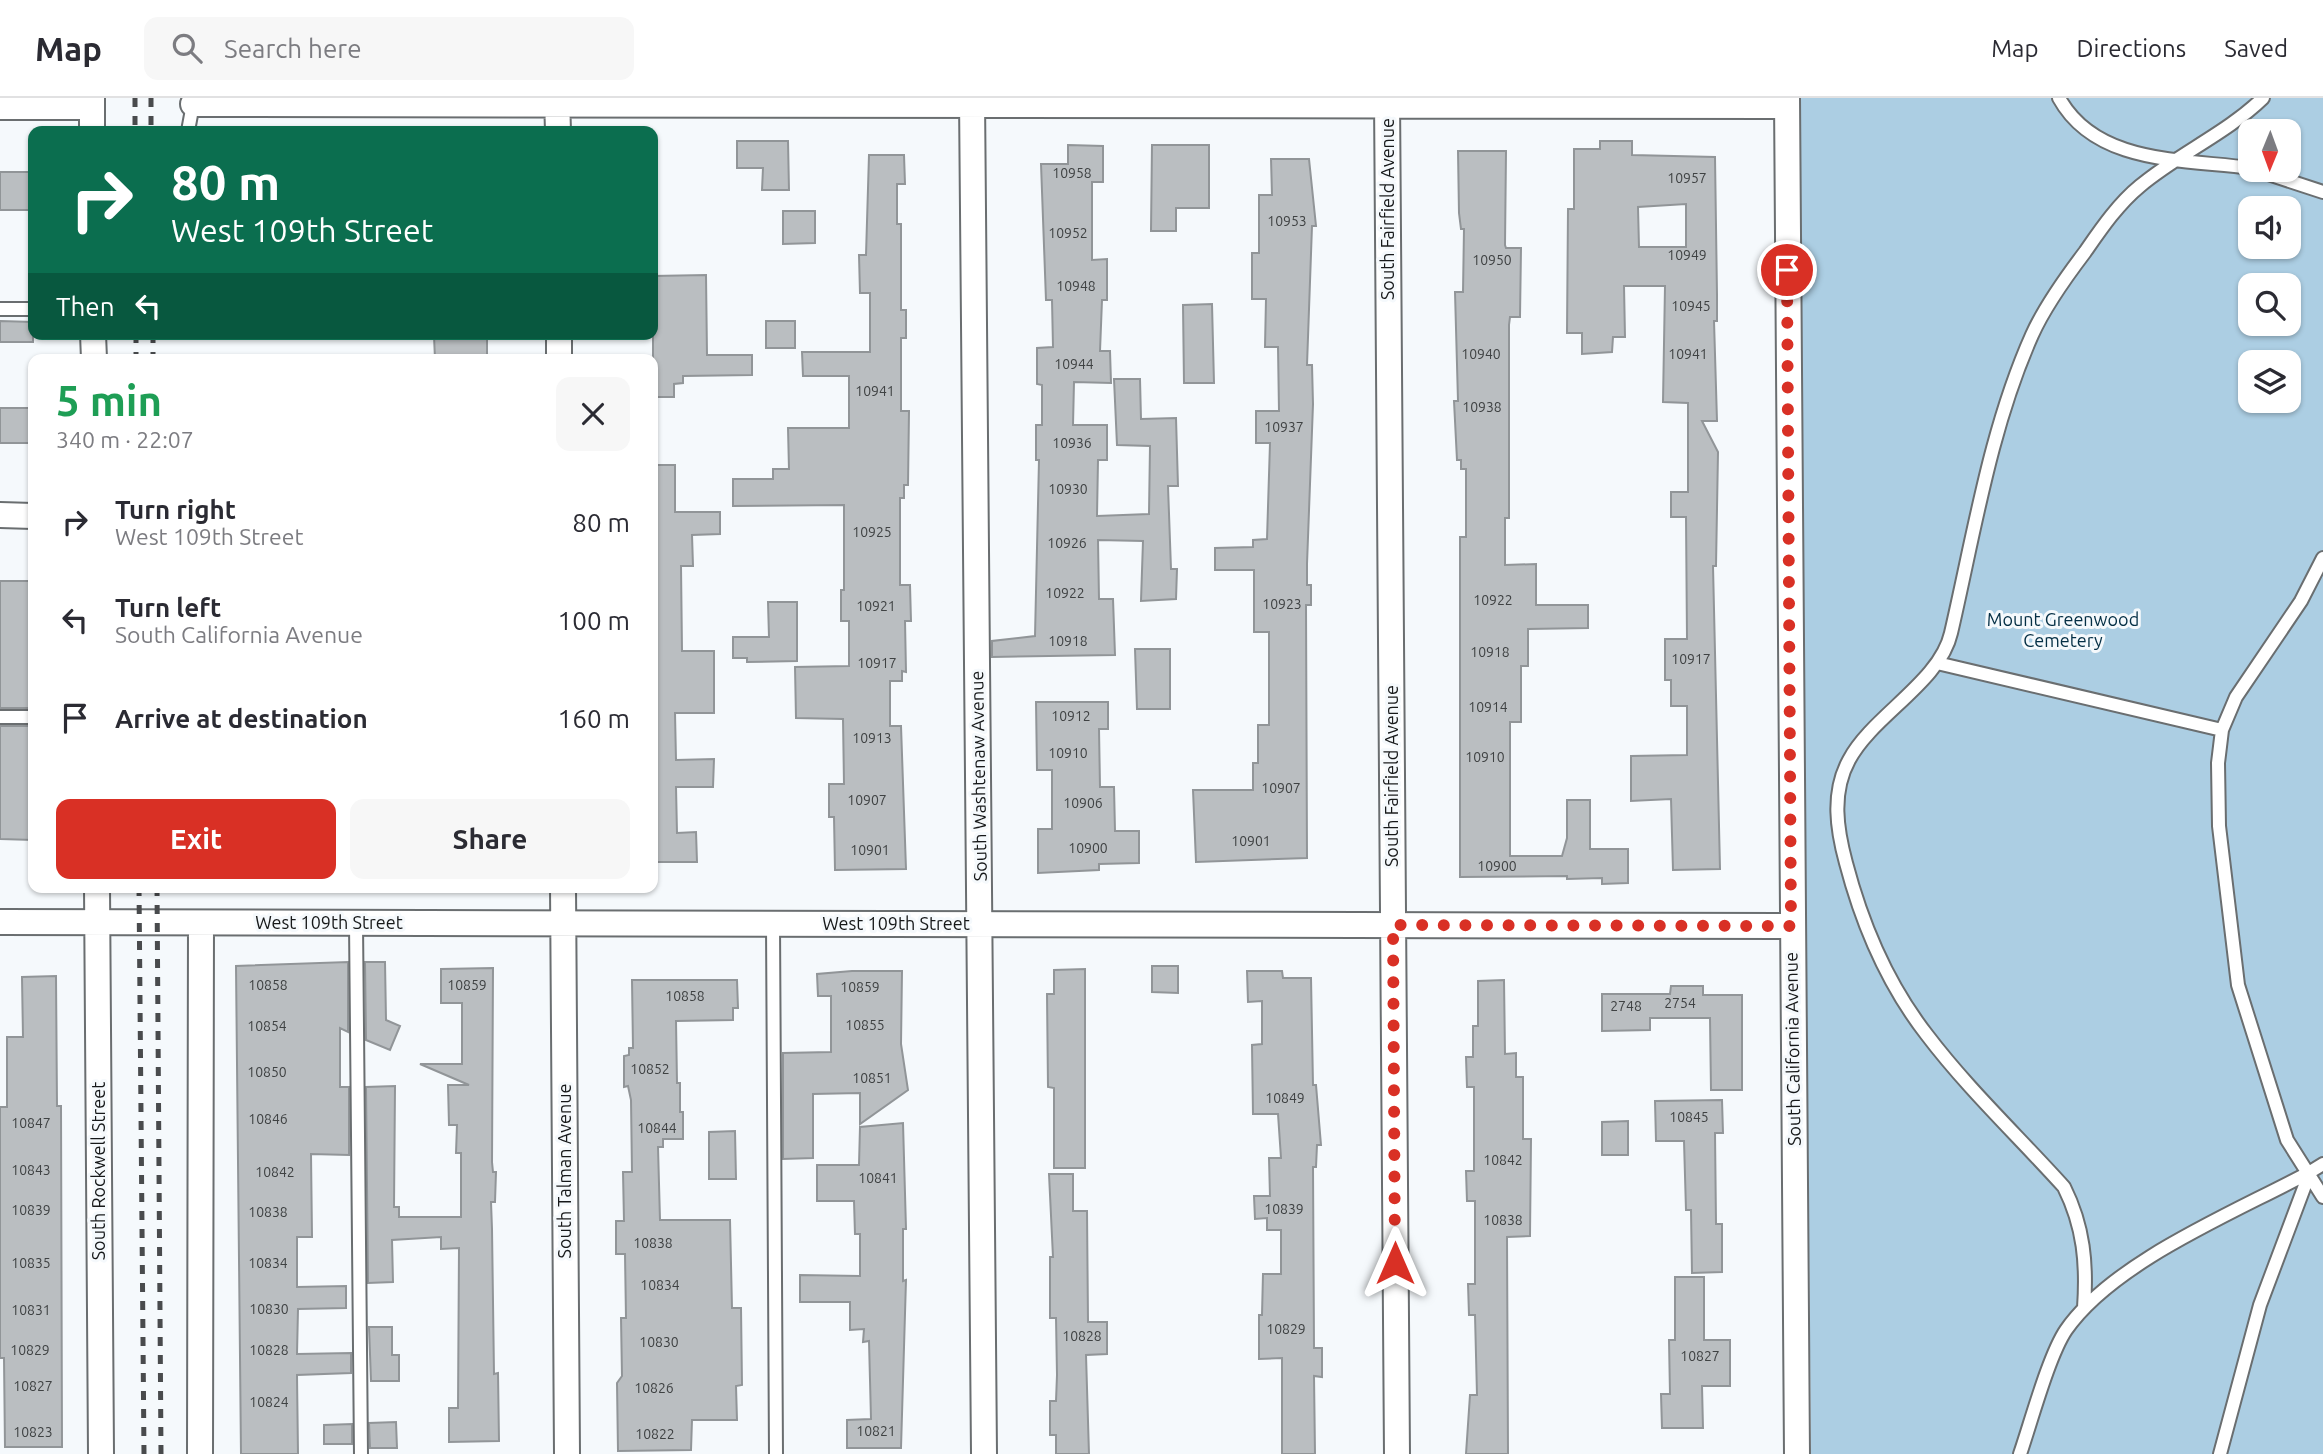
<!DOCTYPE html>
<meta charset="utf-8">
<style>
:root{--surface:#fff;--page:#f7f7f7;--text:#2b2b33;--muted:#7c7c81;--line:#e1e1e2;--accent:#d93025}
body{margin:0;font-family:Ubuntu,sans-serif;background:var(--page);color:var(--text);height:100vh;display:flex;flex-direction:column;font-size:26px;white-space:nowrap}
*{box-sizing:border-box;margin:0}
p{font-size:23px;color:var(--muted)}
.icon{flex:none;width:38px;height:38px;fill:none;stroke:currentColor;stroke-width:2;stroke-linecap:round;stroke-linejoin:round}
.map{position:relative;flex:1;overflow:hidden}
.drawer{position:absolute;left:28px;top:256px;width:630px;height:539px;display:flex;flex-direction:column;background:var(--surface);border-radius:14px;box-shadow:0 2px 5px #0004}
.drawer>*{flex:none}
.hud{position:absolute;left:28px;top:28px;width:630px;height:214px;border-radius:14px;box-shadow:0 2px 5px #0004;background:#0b6e4f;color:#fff;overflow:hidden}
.needle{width:46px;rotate:181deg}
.fabs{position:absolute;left:2238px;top:21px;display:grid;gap:14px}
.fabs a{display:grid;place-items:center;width:63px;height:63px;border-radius:14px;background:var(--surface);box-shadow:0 2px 5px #0004;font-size:35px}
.pin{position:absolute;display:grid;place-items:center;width:60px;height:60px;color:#fff;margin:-30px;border:4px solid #fff;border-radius:50%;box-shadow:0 2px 7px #0007}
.me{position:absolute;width:77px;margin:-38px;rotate:0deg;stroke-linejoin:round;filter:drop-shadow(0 0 5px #0008)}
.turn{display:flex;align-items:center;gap:24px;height:147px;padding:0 28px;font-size:32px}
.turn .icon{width:91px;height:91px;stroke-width:2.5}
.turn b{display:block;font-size:49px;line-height:60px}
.then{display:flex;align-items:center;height:66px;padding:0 28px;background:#0003;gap:14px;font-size:26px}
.round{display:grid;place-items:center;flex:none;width:74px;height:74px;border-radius:14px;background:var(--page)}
.summary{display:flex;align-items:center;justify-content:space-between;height:119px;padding:0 28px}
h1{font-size:42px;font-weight:700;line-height:52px;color:#1e9e55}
.primary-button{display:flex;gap:14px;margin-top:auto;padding:14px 28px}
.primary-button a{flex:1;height:80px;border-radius:14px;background:var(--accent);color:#fff;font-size:28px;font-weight:700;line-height:80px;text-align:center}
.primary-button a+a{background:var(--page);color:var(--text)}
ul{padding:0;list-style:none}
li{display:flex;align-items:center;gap:21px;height:98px;padding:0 28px}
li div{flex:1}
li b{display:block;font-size:26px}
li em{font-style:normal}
header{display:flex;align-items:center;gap:42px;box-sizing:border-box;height:98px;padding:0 35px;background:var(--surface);border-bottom:2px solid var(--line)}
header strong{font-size:33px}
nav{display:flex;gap:38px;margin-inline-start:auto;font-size:24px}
.search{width:490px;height:63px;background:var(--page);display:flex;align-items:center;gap:18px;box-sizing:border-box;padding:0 24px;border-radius:14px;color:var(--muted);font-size:26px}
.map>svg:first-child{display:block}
.green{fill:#accee3;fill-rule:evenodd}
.building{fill:#babec1;stroke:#919598;stroke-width:2;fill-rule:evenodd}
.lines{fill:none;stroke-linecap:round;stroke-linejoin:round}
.lane-casing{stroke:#6a6e70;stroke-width:16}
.street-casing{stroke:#6a6e70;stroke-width:28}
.lane{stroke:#fff;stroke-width:12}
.street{stroke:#fff;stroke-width:24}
.rail{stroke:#494b4d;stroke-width:5;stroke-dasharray:9 9;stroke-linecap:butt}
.route{stroke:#d93025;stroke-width:12;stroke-dasharray:0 21.6}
.labels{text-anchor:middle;stroke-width:6;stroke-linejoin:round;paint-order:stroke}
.number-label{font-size:14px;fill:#3f4243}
.street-label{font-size:18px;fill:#161819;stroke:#f5f9fc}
.park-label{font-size:18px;fill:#042f45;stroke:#f5f9fc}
</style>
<header>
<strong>Map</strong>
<div class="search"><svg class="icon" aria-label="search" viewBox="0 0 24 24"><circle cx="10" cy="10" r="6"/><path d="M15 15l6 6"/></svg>Search here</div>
<nav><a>Map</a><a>Directions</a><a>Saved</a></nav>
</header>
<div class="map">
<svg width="2323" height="1356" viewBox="0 0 2323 1356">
<rect width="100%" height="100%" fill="#f5f9fc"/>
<path class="green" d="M 1798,0 L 2323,0 L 2323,1356 L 1811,1356 ZM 2250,33 L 2289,33 L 2289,72 L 2250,72 ZM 2250,110 L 2289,110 L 2289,149 L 2250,149 ZM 2250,187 L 2289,187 L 2289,226 L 2250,226 ZM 2250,264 L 2289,264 L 2289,303 L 2250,303 Z"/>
<path class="building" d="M 737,43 L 788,43 L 789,92 L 762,92 L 763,70 L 737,70 Z
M 1600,43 L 1632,43 L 1632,57 L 1715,59 L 1717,197 L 1717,223 L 1714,223 L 1717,323 L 1702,323 L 1718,354 L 1716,468 L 1713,468 L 1720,771 L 1673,772 L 1671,701 L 1631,703 L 1631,658 L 1687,657 L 1687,608 L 1671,608 L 1671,582 L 1665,582 L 1665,541 L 1687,541 L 1686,419 L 1671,419 L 1671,394 L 1688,394 L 1688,305 L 1663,304 L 1665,188 L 1624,188 L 1625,239 L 1613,239 L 1612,254 L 1582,256 L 1582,235 L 1567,235 L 1568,111 L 1574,111 L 1574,51 L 1600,51 ZM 1686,106 L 1686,149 L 1639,149 L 1638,109 Z
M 1068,47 L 1103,48 L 1103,84 L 1092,84 L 1092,162 L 1107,161 L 1107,202 L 1102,202 L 1100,253 L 1110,253 L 1111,285 L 1074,284 L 1073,327 L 1107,327 L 1107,362 L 1098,362 L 1097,418 L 1149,416 L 1150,348 L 1117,347 L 1114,281 L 1140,281 L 1141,321 L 1176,320 L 1178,388 L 1168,388 L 1171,471 L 1177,471 L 1176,501 L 1141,503 L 1143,443 L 1098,442 L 1099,501 L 1113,501 L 1115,557 L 992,559 L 992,543 L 1035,538 L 1039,362 L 1036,362 L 1036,327 L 1042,327 L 1042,287 L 1037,286 L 1037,250 L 1053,249 L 1052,202 L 1046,202 L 1041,66 L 1068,66 Z
M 1152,47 L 1209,47 L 1209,110 L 1176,110 L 1176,133 L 1151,133 Z
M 1458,53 L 1506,53 L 1505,147 L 1506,150 L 1521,150 L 1520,219 L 1510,219 L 1509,227 L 1509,420 L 1505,420 L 1505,467 L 1536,466 L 1536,507 L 1588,507 L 1588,530 L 1528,531 L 1528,568 L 1521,568 L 1521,624 L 1510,624 L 1510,758 L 1562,758 L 1567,740 L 1567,702 L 1590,702 L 1590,751 L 1628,751 L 1628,785 L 1602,786 L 1602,780 L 1567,781 L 1567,778 L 1460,779 L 1460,439 L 1466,439 L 1466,371 L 1461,371 L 1461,362 L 1457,362 L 1454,303 L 1458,303 L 1455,194 L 1463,194 L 1464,131 L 1461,131 L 1459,115 Z
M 869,57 L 904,57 L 905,86 L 897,86 L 897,126 L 901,126 L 901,212 L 906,212 L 906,240 L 901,240 L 901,313 L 909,313 L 908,387 L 904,387 L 904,400 L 900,400 L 900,487 L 910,487 L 911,523 L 905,523 L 906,574 L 902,573 L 902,583 L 890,583 L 890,628 L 901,628 L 906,771 L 835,772 L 834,719 L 829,719 L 829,686 L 844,686 L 843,621 L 796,620 L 795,569 L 849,568 L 849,523 L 841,523 L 841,492 L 844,492 L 844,407 L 733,408 L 733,381 L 773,381 L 773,371 L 789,371 L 788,330 L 849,330 L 849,278 L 803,278 L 802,254 L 870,254 L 870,195 L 860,195 L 859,157 L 866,157 Z
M 1271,61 L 1309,61 L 1316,128 L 1312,128 L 1307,267 L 1312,267 L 1313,306 L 1307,466 L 1307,487 L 1311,487 L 1311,507 L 1306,507 L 1307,760 L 1196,764 L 1193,692 L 1253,692 L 1253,665 L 1258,665 L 1258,627 L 1269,627 L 1269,534 L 1254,534 L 1254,472 L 1215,472 L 1215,450 L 1253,449 L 1253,442 L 1267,441 L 1270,345 L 1256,345 L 1256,313 L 1279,313 L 1278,249 L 1265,249 L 1266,201 L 1252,201 L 1252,155 L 1259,155 L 1259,97 L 1272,97 Z
M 0,74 L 33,74 L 33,112 L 0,112 Z
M 783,113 L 815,113 L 815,145 L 783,146 Z
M 706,177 L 707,257 L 752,257 L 752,277 L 683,278 L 683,285 L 674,286 L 674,299 L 653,299 L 653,178 Z
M 1212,206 L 1214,285 L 1184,285 L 1183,207 Z
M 0,223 L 33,224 L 33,244 L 0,244 Z
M 766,223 L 795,223 L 795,250 L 766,250 Z
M 487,237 L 487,261 L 435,261 L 434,238 Z
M 0,310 L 33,310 L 33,345 L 0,345 Z
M 653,367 L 675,367 L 675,414 L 720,414 L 720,436 L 692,437 L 693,468 L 681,468 L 682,553 L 714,553 L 714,615 L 675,615 L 676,662 L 714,661 L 713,689 L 676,689 L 677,735 L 696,734 L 697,764 L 653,764 Z
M 0,483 L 33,483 L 33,610 L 0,610 Z
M 768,504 L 797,504 L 797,563 L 747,564 L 747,560 L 733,560 L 733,539 L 769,539 Z
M 1135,551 L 1170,551 L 1170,611 L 1137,611 Z
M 1036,604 L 1108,604 L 1108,631 L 1099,631 L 1100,689 L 1114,689 L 1115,733 L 1139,733 L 1139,765 L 1099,766 L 1099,772 L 1038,775 L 1038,731 L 1052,731 L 1052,672 L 1037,672 Z
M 0,628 L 33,628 L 33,742 L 0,741 Z
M 348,864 L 348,934 L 340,930 L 340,989 L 349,989 L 349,1057 L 311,1056 L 312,1139 L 297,1139 L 297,1189 L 346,1188 L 346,1210 L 298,1211 L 297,1256 L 351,1255 L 351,1275 L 297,1277 L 298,1356 L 241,1356 L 236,868 Z
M 365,864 L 385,864 L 386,922 L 400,928 L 390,952 L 366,942 Z
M 1152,868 L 1178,868 L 1178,895 L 1152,894 Z
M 493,870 L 492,1064 L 493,1074 L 496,1074 L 495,1104 L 491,1104 L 492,1131 L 494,1276 L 498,1275 L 499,1343 L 449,1344 L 449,1310 L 458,1310 L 459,1150 L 441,1151 L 441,1139 L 392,1142 L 393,1184 L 368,1185 L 366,989 L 395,988 L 394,1109 L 399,1109 L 399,1119 L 461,1119 L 461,1055 L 456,1055 L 457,1027 L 449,1027 L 448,987 L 469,987 L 420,966 L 462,966 L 462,905 L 441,905 L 441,871 Z
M 1085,871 L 1085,1070 L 1054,1070 L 1054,990 L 1048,989 L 1047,896 L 1054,896 L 1054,872 Z
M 852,873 L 902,873 L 901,946 L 908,992 L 860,1026 L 860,995 L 813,996 L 813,1060 L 783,1061 L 783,955 L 831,954 L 831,898 L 818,898 L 817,876 Z
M 1247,873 L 1282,873 L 1283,880 L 1311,880 L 1313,987 L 1316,987 L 1321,1047 L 1317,1047 L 1316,1069 L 1313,1069 L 1314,1250 L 1322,1250 L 1322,1279 L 1314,1278 L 1315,1356 L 1282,1356 L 1282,1260 L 1259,1261 L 1259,1217 L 1262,1217 L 1263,1176 L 1281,1176 L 1281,1132 L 1267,1132 L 1267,1120 L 1255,1121 L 1254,1098 L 1270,1098 L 1269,1060 L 1281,1060 L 1278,1016 L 1253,1016 L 1252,947 L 1262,946 L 1262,903 L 1248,904 Z
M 56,878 L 57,1008 L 61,1008 L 62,1349 L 5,1349 L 4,1260 L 0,1260 L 0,1009 L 7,1009 L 7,939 L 23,939 L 22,879 Z
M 632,882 L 737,882 L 738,910 L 733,910 L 733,922 L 676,923 L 677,985 L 680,985 L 680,1014 L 683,1014 L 683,1041 L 663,1041 L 663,1049 L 658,1049 L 660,1122 L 730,1122 L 732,1210 L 741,1210 L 742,1287 L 736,1288 L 737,1322 L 692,1322 L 691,1352 L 618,1353 L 617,1285 L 622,1278 L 621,1220 L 626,1220 L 625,1156 L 616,1156 L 616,1123 L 624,1123 L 623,1074 L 632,1074 L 631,1002 L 628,988 L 624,989 L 624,958 L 629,957 L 629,950 L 633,950 Z
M 1504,882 L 1505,956 L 1516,955 L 1516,979 L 1523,979 L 1523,1041 L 1531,1041 L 1530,1138 L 1507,1139 L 1508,1356 L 1466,1356 L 1470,1297 L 1477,1297 L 1475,1217 L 1469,1217 L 1468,1186 L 1475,1186 L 1475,1103 L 1467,1103 L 1466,1073 L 1474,1073 L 1474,989 L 1467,989 L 1466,959 L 1473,959 L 1473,928 L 1478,928 L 1478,883 Z
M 1671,888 L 1703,888 L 1703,897 L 1742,897 L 1742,992 L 1711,992 L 1710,920 L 1650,920 L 1650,932 L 1602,933 L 1602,896 L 1670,896 Z
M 1722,1002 L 1723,1035 L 1715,1035 L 1716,1126 L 1722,1126 L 1722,1174 L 1692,1175 L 1691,1112 L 1686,1112 L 1684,1043 L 1656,1043 L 1655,1003 Z
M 1628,1023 L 1628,1057 L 1602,1057 L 1602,1024 Z
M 903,1025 L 906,1131 L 903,1131 L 903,1183 L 906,1182 L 901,1350 L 847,1350 L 847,1322 L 871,1321 L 869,1243 L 863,1244 L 864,1231 L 850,1232 L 850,1204 L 800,1204 L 800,1177 L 860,1178 L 860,1136 L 855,1136 L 854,1103 L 817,1103 L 817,1067 L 859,1067 L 860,1029 Z
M 735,1033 L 736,1081 L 709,1081 L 709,1034 Z
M 1049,1076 L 1073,1076 L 1073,1113 L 1087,1113 L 1088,1224 L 1107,1224 L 1107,1256 L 1086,1257 L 1089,1356 L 1056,1356 L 1056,1337 L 1050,1337 L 1050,1303 L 1056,1303 L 1057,1277 L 1056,1220 L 1050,1220 L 1050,1159 L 1053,1159 Z
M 1675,1179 L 1704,1179 L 1704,1242 L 1730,1242 L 1730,1288 L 1702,1288 L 1703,1330 L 1662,1330 L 1661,1296 L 1670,1296 L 1669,1242 L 1675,1242 Z
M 369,1229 L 392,1229 L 392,1257 L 399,1257 L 399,1283 L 371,1283 Z
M 396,1324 L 397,1350 L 370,1350 L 369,1325 Z
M 352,1326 L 352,1346 L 324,1346 L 324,1327 Z"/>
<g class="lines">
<g class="lane-casing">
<path id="lane" d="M 2059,0 C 2096,67 2184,61 2250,70
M 188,33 L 193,6
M 2256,72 L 2323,94
M 0,211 L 33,211
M 2323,460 L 2301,503 L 2236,599 L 2222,632 L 2218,665 L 2219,728 L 2238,887 L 2287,1042 L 2323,1099
M 1937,565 L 2222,632
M 0,619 L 33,619
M 356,825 L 361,1356
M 773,826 L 776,1356
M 2084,1210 C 2087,1166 2084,1129 2064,1089 C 2019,1039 1968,991 1927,937 C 1888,887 1862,826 1846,765 C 1837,732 1831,695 1849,662 C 1872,618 1940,584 1951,535 C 1974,436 1990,331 2032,237 C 2045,208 2066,179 2085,154 C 2101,131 2118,106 2140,88 C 2178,56 2227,35 2263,0
M 2020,1356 C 2031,1324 2049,1257 2066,1232 C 2114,1163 2236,1114 2310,1074
M 2220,1356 L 2260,1207 L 2310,1074 L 2323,1066"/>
</g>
<g class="street-casing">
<path id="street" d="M 92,0 L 92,33
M 557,0 L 558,33
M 972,0 L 984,1356
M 1387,0 L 1397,1356
M 1787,0 L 1797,1356
M 193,6 L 1787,8
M 0,9 L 92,9
M 93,236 L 94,261
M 559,236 L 559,261
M 0,417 L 33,418
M 97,789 L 101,1356
M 563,789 L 567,1356
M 0,824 L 1791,828
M 200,1356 L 201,825"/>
</g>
<use href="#lane" class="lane"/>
<use href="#street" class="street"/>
<path class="rail" d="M 135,0 L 135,33
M 151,0 L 151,33
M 136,236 L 136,261
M 153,236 L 153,261
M 139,789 L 144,1356
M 157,789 L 161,1356"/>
</g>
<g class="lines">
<path class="route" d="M 1395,1165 L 1393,827 L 1791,828 L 1787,172"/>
</g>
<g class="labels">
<g class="number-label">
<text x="1072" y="80">10958</text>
<text x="1687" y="85">10957</text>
<text x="1287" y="128">10953</text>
<text x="1068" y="140">10952</text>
<text x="1687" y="162">10949</text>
<text x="1492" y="167">10950</text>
<text x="1076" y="193">10948</text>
<text x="1691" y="213">10945</text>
<text x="1481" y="261">10940</text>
<text x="1688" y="261">10941</text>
<text x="1074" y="271">10944</text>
<text x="875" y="298">10941</text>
<text x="1482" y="314">10938</text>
<text x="1284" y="334">10937</text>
<text x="1072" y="350">10936</text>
<text x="1068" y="396">10930</text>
<text x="872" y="439">10925</text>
<text x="1067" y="450">10926</text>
<text x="1065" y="500">10922</text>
<text x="1493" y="507">10922</text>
<text x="1282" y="511">10923</text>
<text x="876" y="513">10921</text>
<text x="1068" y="548">10918</text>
<text x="1490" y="559">10918</text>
<text x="1691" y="566">10917</text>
<text x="877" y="570">10917</text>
<text x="1488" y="614">10914</text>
<text x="1071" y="623">10912</text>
<text x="872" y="645">10913</text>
<text x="1068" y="660">10910</text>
<text x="1485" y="664">10910</text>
<text x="1281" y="695">10907</text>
<text x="867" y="707">10907</text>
<text x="1083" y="710">10906</text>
<text x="1251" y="748">10901</text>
<text x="1088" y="755">10900</text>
<text x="870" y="757">10901</text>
<text x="1497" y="773">10900</text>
<text x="268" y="892">10858</text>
<text x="467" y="892">10859</text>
<text x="860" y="894">10859</text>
<text x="685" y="903">10858</text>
<text x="1680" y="910">2754</text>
<text x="1626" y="913">2748</text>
<text x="865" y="932">10855</text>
<text x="267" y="933">10854</text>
<text x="650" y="976">10852</text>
<text x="267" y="979">10850</text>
<text x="872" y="985">10851</text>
<text x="1285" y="1005">10849</text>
<text x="1689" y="1024">10845</text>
<text x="268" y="1026">10846</text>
<text x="31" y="1030">10847</text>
<text x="657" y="1035">10844</text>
<text x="1503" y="1067">10842</text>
<text x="31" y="1077">10843</text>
<text x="275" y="1079">10842</text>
<text x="878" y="1085">10841</text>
<text x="1284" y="1116">10839</text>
<text x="31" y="1117">10839</text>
<text x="268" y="1119">10838</text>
<text x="1503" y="1127">10838</text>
<text x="653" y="1150">10838</text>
<text x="31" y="1170">10835</text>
<text x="268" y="1170">10834</text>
<text x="660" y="1192">10834</text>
<text x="269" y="1216">10830</text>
<text x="31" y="1217">10831</text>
<text x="1286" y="1236">10829</text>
<text x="1082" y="1243">10828</text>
<text x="659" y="1249">10830</text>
<text x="30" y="1257">10829</text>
<text x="269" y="1257">10828</text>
<text x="1700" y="1263">10827</text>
<text x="33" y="1293">10827</text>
<text x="654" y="1295">10826</text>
<text x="269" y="1309">10824</text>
<text x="876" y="1338">10821</text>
<text x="33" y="1339">10823</text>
<text x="655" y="1341">10822</text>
</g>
<g class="street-label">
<text transform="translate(1388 111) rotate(-90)" y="6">South Fairfield Avenue</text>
<text transform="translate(979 678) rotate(-91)" y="6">South Washtenaw Avenue</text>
<text transform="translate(1392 678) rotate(-90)" y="6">South Fairfield Avenue</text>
<text x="329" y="831">West 109th Street</text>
<text x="896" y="832">West 109th Street</text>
<text transform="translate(1793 951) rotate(-91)" y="6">South California Avenue</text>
<text transform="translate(99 1073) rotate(-90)" y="6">South Rockwell Street</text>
<text transform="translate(565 1073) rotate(-90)" y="6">South Talman Avenue</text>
</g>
<g class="park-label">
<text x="2063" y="528">Mount Greenwood<tspan x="2063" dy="21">Cemetery</tspan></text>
</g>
</g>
</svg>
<div class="fabs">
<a><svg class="needle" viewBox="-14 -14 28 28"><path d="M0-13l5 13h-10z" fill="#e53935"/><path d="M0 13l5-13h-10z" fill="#7c7c81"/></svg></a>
<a><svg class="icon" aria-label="sound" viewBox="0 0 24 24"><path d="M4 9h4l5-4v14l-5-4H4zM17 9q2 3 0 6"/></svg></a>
<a><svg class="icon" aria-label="search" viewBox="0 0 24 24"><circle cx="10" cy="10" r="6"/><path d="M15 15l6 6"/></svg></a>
<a><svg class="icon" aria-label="layers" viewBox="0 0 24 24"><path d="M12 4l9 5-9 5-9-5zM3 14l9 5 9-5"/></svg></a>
</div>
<div class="pin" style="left:1787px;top:172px;background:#d93025"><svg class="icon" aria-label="arrive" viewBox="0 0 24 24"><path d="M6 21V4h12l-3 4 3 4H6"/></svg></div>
<svg class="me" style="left:1395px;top:1165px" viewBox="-20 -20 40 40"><path d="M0-17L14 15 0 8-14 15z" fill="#d93025" stroke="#fff" stroke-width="4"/></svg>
<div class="hud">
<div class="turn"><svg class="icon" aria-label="right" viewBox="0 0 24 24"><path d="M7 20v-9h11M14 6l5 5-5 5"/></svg><div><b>80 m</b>West 109th Street</div></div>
<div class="then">Then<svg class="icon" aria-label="left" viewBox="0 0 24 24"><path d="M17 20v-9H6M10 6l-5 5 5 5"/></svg></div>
</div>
<section class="drawer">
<div class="summary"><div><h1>5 min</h1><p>340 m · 22:07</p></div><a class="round"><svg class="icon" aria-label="close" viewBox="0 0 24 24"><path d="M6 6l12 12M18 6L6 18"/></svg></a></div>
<ul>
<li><svg class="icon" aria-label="right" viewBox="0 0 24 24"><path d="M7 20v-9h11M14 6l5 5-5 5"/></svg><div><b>Turn right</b><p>West 109th Street</p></div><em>80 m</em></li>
<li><svg class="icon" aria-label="left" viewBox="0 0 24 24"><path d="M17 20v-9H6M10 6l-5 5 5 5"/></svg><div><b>Turn left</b><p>South California Avenue</p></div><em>100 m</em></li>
<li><svg class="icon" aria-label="arrive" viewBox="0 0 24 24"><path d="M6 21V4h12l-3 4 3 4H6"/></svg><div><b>Arrive at destination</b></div><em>160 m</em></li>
</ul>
<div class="primary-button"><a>Exit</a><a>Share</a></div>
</section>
</div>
